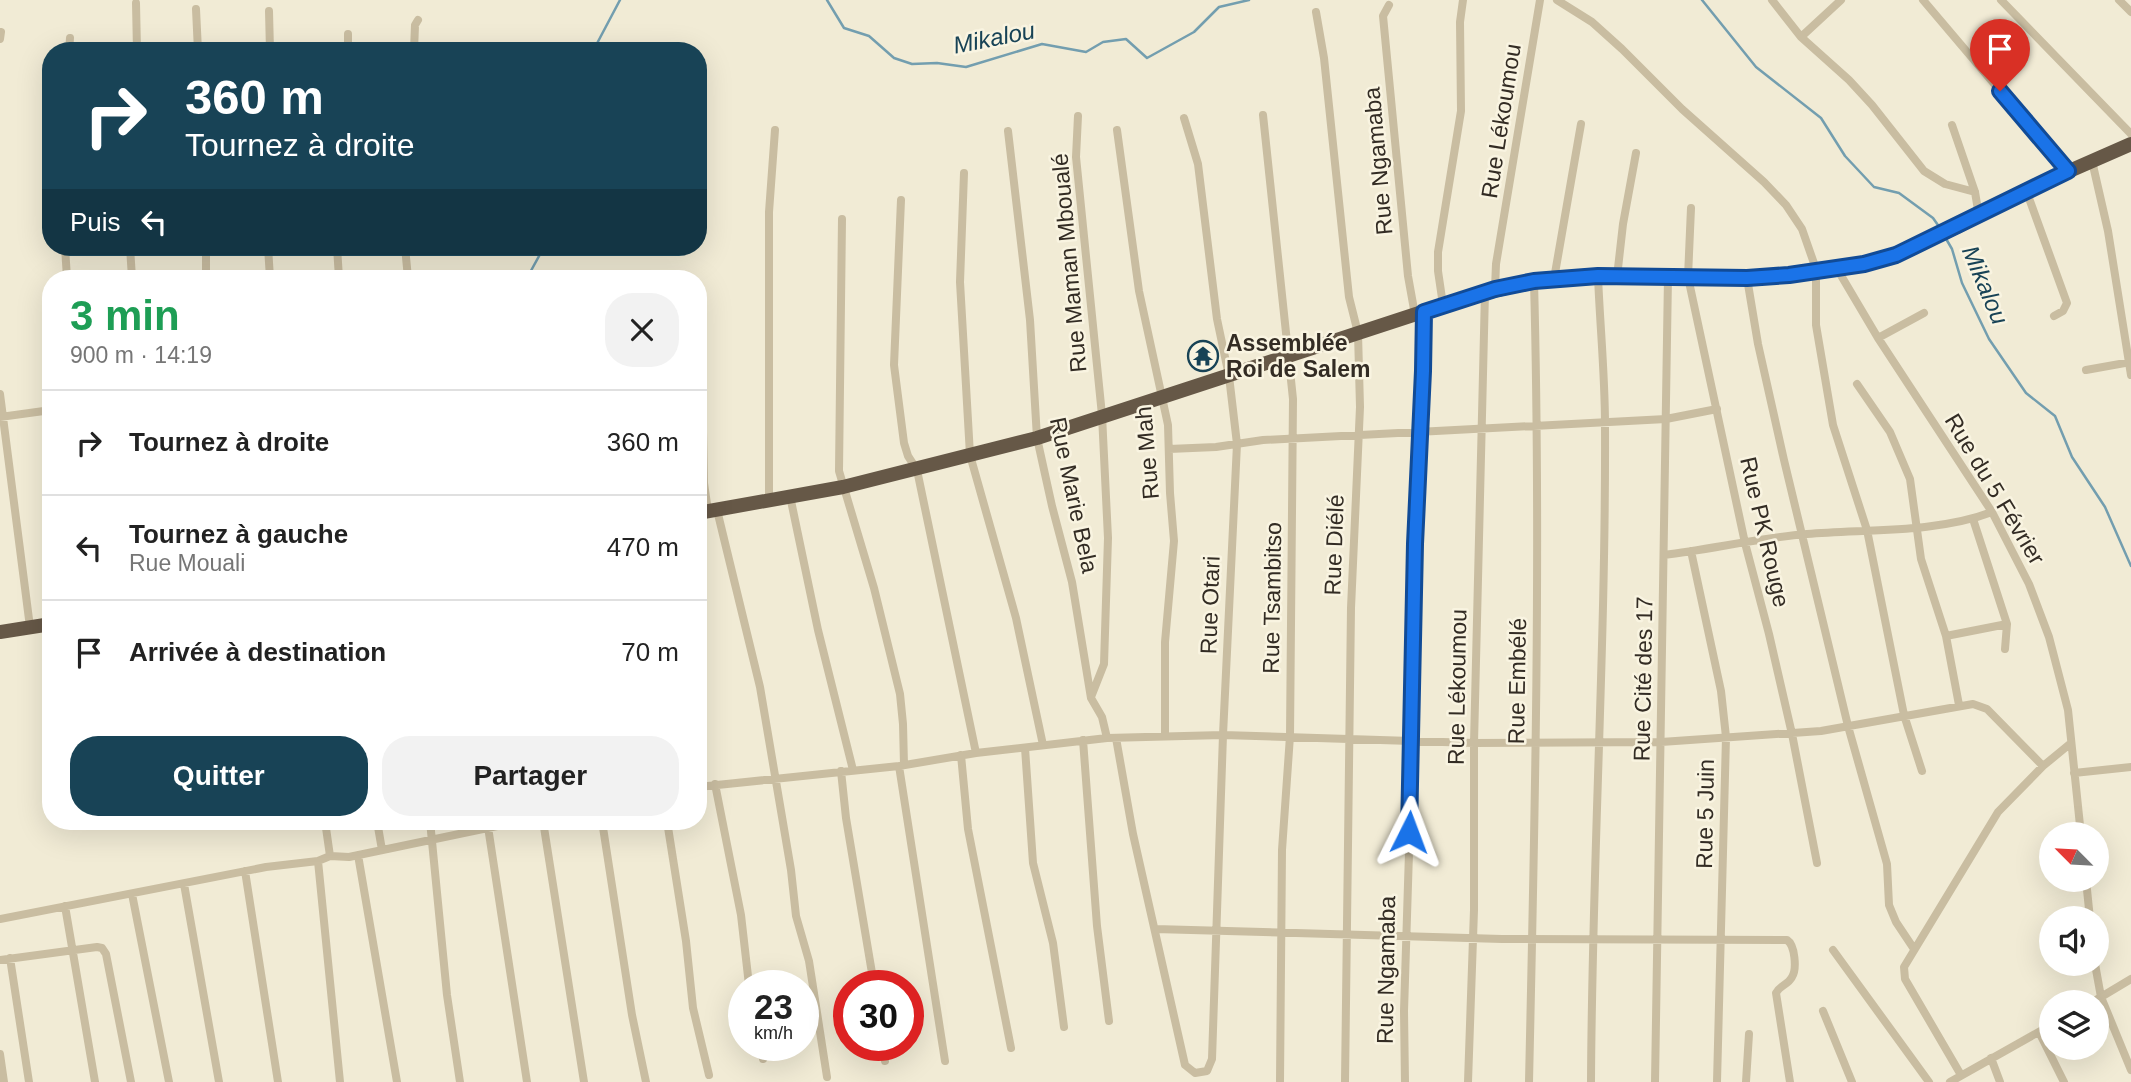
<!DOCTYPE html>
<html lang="fr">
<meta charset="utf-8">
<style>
:root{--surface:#fff;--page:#f2f2f2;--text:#222;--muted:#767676;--line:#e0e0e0;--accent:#184356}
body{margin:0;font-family:Helvetica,sans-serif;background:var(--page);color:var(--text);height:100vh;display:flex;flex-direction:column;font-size:26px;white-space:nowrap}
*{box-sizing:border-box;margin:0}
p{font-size:23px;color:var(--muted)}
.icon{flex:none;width:38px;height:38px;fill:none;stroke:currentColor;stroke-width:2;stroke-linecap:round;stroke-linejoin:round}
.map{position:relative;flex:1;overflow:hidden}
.side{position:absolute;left:42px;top:270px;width:665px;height:560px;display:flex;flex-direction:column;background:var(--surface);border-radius:28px;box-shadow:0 7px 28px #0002}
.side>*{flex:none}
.hud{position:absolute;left:42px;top:42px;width:665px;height:214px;border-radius:28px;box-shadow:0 7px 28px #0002;background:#184356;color:#fff;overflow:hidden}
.needle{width:46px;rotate:294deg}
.controls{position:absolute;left:2039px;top:822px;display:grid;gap:14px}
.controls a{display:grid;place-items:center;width:70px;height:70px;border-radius:50%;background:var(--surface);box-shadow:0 7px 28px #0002;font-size:35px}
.speed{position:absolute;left:728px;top:970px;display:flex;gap:14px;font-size:35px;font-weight:700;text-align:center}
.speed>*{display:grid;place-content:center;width:91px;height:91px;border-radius:50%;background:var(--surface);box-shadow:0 7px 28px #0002;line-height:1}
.speed small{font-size:18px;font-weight:400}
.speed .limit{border:10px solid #d22;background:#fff;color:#111}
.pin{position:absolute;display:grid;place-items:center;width:60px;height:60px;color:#fff;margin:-72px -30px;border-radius:50% 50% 50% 0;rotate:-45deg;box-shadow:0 0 7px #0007}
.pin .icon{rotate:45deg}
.me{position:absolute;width:77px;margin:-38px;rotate:3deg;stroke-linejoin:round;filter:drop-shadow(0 0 5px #0008)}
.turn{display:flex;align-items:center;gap:24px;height:147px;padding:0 28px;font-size:32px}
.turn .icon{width:91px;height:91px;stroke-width:2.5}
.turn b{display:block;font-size:49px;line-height:60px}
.then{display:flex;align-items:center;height:66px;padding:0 28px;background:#0003;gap:14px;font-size:26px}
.round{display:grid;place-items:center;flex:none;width:74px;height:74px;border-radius:28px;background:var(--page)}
.head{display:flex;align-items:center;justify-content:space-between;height:119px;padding:0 28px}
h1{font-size:42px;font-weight:700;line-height:52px;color:#1e9e55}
.primary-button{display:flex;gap:14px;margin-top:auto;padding:14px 28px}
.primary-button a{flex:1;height:80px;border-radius:28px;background:var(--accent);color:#fff;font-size:28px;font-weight:700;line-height:80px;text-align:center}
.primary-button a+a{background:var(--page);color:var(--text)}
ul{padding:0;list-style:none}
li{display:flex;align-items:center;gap:21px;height:105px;padding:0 28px;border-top:2px solid var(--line)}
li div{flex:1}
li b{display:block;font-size:26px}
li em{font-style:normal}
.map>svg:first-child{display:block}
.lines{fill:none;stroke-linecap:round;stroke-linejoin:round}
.stream{stroke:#739eaf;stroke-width:2.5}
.minor{stroke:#c9bda1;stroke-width:8}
.trunk{stroke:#665847;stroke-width:14}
.route-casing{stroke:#114b97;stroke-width:18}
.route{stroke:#1a73e8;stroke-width:12}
.labels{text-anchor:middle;stroke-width:5;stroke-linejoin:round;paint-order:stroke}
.street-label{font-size:23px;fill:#332c24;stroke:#f9f4e1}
.poi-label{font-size:23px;font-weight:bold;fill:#332c24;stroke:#f9f4e1;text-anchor:start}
.water-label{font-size:24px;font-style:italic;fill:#184356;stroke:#f9f4e1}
</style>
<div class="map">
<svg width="2131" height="1082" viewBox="0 0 2131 1082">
<rect width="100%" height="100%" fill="#f1ebd5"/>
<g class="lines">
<path class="stream" d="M 827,0 L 844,28 L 869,36 L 894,58 L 912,64 L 937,63 L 966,67 L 1042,44 L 1086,52 L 1103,42 L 1126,39 L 1147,58 L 1194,32 L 1219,7 L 1249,0
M 1702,0 L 1756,67 L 1821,118 L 1845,156 L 1874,187 L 1899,193 L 1933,218 L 1940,228
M 593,51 L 620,0
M 1945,237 L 1952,249 L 1962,283 L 1989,339 L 2026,393 L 2055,416 L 2072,457 L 2105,507 L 2131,566
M 527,278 L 544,247"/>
<path class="minor" d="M 1557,0 L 1592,22 L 1622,49 L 1682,109 L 1764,182 L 1786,205 L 1802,229 L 1816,269 L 1816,325 L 1833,425 L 1867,530 L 1904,715 L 1922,771
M 1772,0 L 1801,37 L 1849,80 L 1872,105 L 1924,171 L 1945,184 L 1975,192
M 1923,0 L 2068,171
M 2001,0 L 2131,134
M 2119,0 L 2131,12
M 136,3 L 137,51
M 1389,5 L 1383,16 L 1408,276 L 1415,315
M 196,9 L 198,51
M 269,11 L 270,51
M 1316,12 L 1324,58 L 1349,297 L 1358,333 L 1360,407 L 1351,608 L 1345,1082
M 1801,37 L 1841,0
M 0,39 L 1,32
M 69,51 L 70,38
M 348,51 L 348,34
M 414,51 L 415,25 L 418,20
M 1263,115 L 1293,399 L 1290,736 L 1282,850 L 1280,1082
M 1078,116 L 1076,157 L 1102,415 L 1108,538 L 1104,664 L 1091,697
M 1952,125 L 1975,192 L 1979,216
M 1117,130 L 1139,291 L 1168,425 L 1170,493 L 1174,541 L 1165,642 L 1165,735
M 1008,131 L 1030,320 L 1037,438 L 1052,506 L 1072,582 L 1091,698 L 1102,717 L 1107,738
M 2092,161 L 2108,231 L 2131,375
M 964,173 L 960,282 L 970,455 L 1016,618 L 1043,745
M 2026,190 L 2067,303 L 2063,311 L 2054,316
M 901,200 L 894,365 L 904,443 L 908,456 L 917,470 L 976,753
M 1691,208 L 1688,277 L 1745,543 L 1769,634 L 1792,734 L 1817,863
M 842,219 L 839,471 L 874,588 L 900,694 L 903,724 L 904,765
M 65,247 L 67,278
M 130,247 L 132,278
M 268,247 L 270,278
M 337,247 L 339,278
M 405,247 L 408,278
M 1836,267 L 1878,338 L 1992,512 L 2029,584 L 2049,637 L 2068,710 L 2081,835
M 1617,277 L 1623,224 L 1636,153
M 206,278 L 206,247
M 1747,278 L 1758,344 L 1784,460 L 1848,726 L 1887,864 L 1889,905 L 1896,922 L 1914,949
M 1554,279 L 1581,124
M 1495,289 L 1496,264 L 1540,0
M 1443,305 L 1438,271 L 1438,252 L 1461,111 L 1460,22 L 1463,0
M 701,329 L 704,483 L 708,511
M 1878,338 L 1924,313
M 2086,370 L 2131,362
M 1857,384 L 1890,432 L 1910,479 L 1921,559 L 1946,636 L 1959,705
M 0,394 L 30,627
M 0,417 L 51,410
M 1169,449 L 1216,447 L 1263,440 L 1666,419 L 1717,409
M 790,496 L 818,630 L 853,770
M 769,500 L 769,212 L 775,130
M 717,510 L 760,687 L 791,870 L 796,916 L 809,961 L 827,1077
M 1973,519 L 2007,624 L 2005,649
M 1691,551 L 1721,691 L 1726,737 L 1717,1082
M 1664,555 C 1712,549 1759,538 1807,534 C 1866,529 1937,533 1992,512
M 1946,636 L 2007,624
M 1116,738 L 1133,834 L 1185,1065 L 1195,1073 L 1207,1071 L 1212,1059 L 1223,735 L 1237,444 L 1229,376 L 1217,319 L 1198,164 L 1184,118
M 1083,740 L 1097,926 L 1109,1021
M 1025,748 L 1033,863 L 1053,943 L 1064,1027
M 961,755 L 968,829 L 1011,1048
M 899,766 L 945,1061
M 841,771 L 846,818 L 874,985
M 2074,773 L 2131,767
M 715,784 L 741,915 L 749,985
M 698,787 L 899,766 L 976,753 L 1107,738 L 1223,735 L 1474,743 L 1661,742 L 1821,731 L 1973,704 L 1987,709 L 2043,766
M 325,821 L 330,856
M 377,821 L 382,850
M 430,821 L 447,995 L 460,1082
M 543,821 L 584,1082
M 602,821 L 632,1015 L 646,1082
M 667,821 L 686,941 L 693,1008 L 709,1075
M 488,827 L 527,1082
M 358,855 L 397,1082
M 318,861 L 340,1082
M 245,871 L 278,1082
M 2086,880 L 2090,919
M 184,884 L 219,1082
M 132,894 L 169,1082
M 65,906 L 95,1082
M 0,919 L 266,867 L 318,861 L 330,856 L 349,857 L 521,821
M 1155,929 L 1502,939 L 1787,940 C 1795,945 1797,969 1792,977 C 1788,985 1780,985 1776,993 L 1790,1082
M 1833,950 L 1929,1082
M 10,958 L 29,1082
M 0,960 L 97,947 L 102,948 L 106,954 L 131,1082
M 2095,964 L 2101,997 L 2131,1070
M 2091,1003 L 2131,979
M 1823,1011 L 1852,1082
M 2039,1032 L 2064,1082
M 760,1045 L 763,1059
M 883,1045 L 885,1061
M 0,1054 L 4,1082
M 1991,1058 L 2000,1082
M 1961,1075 L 1905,979 L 1904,967 L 1998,812 L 2043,766 L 2071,743
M 1405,1082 L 1404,1011 L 1411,789 L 1415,544 L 1423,371 L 1424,312
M 1468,1082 L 1474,910 L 1474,743 L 1485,292
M 1529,1082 C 1535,815 1541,548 1534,281
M 1591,1082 C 1592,863 1606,644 1605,425 C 1605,375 1600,326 1598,276
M 1655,1082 L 1668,277
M 1746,1082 L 1749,1034
M 1950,1082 L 2051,1025"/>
<path class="trunk" d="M 698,513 L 843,487 L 1037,438 L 1462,299 L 1534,281 L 1598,276 L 1747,278 L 1789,275 L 1864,264 L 1896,255 L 1957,227 L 2026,190 L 2131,144
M 0,632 L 51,624"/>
</g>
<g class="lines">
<g class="route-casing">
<path id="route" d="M 1409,832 L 1415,544 L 1423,371 L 1424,312 L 1495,289 L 1534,281 L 1598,276 L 1747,278 L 1789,275 L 1864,264 L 1896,255 L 2068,171 L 2000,91"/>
</g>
<use href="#route" class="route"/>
</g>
<defs>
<g id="temple-ring" transform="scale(1.575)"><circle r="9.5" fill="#f9f4e1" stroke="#184356" stroke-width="1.5"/><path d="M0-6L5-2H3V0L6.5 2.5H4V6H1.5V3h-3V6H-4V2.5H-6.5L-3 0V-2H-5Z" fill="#184356"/></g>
</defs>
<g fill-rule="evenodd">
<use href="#temple-ring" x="1203" y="356"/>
</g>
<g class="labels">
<g class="street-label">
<text transform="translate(1501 121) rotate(-81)" y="8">Rue Lékoumou</text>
<text transform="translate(1378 161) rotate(-95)" y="8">Rue Ngamaba</text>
<text transform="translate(1069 263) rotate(-95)" y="8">Rue Maman Mboualé</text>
<text transform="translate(1147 453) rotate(-95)" y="8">Rue Mah</text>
<text transform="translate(1995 489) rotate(59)" y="8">Rue du 5 Février</text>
<text transform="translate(1074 495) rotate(78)" y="8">Rue Marie Bela</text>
<text transform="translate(1765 532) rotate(77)" y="8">Rue PK Rouge</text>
<text transform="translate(1334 545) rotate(-88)" y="8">Rue Diélé</text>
<text transform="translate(1272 598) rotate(-89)" y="8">Rue Tsambitso</text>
<text transform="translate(1210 605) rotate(-88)" y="8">Rue Otari</text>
<text transform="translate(1643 679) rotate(-89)" y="8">Rue Cité des 17</text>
<text transform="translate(1517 681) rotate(-89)" y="8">Rue Embélé</text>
<text transform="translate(1457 687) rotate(-89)" y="8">Rue Lékoumou</text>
<text transform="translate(1705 814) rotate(-89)" y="8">Rue 5 Juin</text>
<text transform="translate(1386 970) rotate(-89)" y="8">Rue Ngamaba</text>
</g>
<g class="poi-label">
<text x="1226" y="351">Assemblée<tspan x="1226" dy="26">Roi de Salem</tspan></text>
</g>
<g class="water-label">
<text transform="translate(994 38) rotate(-11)" y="8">Mikalou</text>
<text transform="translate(1985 285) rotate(67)" y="8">Mikalou</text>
</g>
</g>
</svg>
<div class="controls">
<a><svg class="needle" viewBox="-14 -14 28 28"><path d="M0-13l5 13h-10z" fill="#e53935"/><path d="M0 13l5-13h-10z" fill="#767676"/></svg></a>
<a><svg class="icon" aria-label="sound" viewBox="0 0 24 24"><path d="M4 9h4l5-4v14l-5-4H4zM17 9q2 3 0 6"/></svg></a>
<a><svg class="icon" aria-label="layers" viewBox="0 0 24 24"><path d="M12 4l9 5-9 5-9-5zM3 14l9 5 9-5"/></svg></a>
</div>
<div class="speed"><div>23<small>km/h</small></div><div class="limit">30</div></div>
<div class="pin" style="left:2000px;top:91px;background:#d93025"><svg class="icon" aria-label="arrive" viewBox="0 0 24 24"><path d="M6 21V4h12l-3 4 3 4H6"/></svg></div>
<svg class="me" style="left:1409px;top:832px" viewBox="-20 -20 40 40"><path d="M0-17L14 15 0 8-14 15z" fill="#1a73e8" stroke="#fff" stroke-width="4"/></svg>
<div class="hud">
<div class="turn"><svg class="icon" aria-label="right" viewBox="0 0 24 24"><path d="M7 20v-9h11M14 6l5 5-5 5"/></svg><div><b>360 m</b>Tournez à droite</div></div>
<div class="then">Puis<svg class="icon" aria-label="left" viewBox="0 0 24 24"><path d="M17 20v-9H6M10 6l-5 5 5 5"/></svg></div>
</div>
<section class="side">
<div class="head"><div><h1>3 min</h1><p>900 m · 14:19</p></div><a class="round"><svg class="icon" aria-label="close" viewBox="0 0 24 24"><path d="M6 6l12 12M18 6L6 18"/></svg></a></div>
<ul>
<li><svg class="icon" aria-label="right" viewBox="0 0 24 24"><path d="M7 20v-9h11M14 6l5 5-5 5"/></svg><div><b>Tournez à droite</b></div><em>360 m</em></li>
<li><svg class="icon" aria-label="left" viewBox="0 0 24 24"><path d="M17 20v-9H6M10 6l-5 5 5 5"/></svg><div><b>Tournez à gauche</b><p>Rue Mouali</p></div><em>470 m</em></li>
<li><svg class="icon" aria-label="arrive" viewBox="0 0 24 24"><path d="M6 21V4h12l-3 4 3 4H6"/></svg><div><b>Arrivée à destination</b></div><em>70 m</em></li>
</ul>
<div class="primary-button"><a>Quitter</a><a>Partager</a></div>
</section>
</div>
